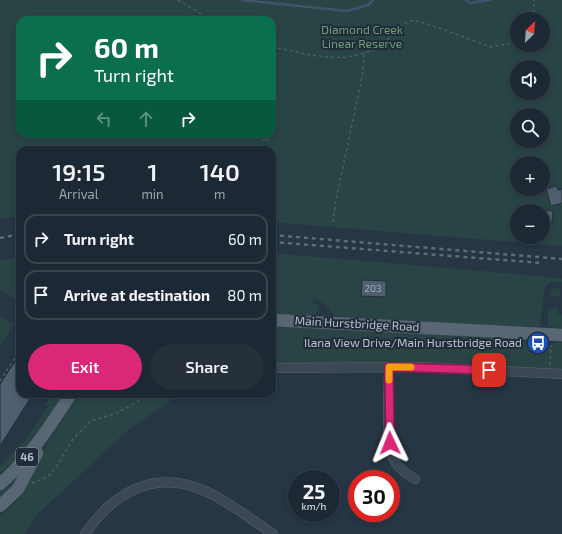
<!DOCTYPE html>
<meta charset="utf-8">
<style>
:root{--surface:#1c2833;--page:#25303b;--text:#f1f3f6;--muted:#a0a6ac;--line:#3a444e;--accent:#db2777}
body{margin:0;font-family:"Exo 2",sans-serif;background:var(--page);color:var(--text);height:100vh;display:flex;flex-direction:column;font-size:15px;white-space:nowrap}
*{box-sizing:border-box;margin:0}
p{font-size:13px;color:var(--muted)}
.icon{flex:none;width:22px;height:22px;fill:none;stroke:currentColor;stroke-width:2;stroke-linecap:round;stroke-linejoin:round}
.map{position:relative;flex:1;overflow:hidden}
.sheet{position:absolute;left:16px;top:146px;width:260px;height:252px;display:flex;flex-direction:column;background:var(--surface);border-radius:12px;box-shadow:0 2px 6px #0003,0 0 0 1px var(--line)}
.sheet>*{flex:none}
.banner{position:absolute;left:16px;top:16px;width:260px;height:122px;border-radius:12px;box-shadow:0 2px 6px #0003,0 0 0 1px var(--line);background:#0b6e4f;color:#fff;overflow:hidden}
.needle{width:26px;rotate:25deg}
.fabs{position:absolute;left:510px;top:12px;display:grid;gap:8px}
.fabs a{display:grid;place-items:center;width:40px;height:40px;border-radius:50%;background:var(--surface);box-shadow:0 2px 6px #0003,0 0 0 1px var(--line);font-size:20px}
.speed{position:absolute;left:288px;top:470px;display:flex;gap:8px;font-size:20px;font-weight:700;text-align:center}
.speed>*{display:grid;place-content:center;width:52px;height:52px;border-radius:50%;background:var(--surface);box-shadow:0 2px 6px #0003,0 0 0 1px var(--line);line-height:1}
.speed small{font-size:10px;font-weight:400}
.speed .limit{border:6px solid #d22;background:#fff;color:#111}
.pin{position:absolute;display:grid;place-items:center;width:34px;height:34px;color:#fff;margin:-17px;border-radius:8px;box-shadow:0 2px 6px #0006}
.me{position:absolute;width:44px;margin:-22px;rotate:358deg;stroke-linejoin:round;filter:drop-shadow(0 0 3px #0008)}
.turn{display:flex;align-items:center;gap:14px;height:84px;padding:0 12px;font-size:18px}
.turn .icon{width:52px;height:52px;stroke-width:2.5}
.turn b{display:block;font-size:28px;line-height:34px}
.lanes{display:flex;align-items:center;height:38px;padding:0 12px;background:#0003;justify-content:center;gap:20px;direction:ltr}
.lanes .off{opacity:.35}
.eta{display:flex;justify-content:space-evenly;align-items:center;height:68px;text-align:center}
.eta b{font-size:24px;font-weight:600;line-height:28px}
.primary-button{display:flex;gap:8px;margin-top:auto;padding:8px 12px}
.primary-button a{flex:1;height:46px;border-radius:24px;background:var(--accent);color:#fff;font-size:16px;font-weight:600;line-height:46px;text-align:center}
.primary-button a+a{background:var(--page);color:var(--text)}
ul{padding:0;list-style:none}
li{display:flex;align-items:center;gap:12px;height:50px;margin:0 8px 6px;padding:0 4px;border:2px solid var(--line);border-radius:12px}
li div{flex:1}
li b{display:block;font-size:15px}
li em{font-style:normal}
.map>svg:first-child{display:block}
.green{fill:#294445;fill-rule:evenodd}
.water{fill:#3c556d}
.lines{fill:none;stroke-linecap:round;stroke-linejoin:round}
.stream{stroke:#3c556d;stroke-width:2.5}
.building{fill:#4f5f6f;stroke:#222e3b}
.minor-casing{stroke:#5a6571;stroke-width:10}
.major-casing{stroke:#485360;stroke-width:13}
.path{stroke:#476161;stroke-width:1.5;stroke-dasharray:3 3;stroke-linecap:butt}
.minor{stroke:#3b4754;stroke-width:9}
.major{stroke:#596774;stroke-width:12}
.rail{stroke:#5d6c7b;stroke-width:2.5;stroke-dasharray:4 4;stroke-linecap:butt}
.route-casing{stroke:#8e194d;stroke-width:10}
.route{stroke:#db2777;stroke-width:7}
.slow{stroke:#f59e0b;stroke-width:7}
.labels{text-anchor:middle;stroke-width:4;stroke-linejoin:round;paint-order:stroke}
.number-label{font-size:10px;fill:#9ea9b6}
.shield{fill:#202c39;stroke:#8b95a1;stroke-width:1}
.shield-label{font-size:11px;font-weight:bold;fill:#b9c2cd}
.park-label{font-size:12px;fill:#6f9f76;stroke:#202c39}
.street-label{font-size:12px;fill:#b9c2cd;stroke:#202c39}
.poi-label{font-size:12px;fill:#b9c2cd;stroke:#202c39;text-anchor:end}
</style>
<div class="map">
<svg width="562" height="534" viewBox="0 0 562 534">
<rect width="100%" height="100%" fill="#263644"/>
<path class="green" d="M 0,0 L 562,0 L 562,246 L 272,222 L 272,150 L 20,150 L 20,216 L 0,219 ZM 517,19 L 543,19 L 543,45 L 517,45 ZM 20,20 L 272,20 L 272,134 L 20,134 ZM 517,67 L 543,67 L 543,93 L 517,93 ZM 517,115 L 543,115 L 543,141 L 517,141 ZM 517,163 L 543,163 L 543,189 L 517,189 ZM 517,211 L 543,211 L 543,237 L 517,237 Z
M 272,253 L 538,276 L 562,279 L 562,282 L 551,282 L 546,286 L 544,292 L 540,327 L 382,321 L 342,317 L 335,315 L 322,302 L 314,299 L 313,303 L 317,305 L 319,309 L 313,316 L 272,316 Z
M 20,257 L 20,303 L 0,290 L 0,260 Z
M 553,288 L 559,289 L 561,296 L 549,296 Z
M 551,308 L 557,308 L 557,313 L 562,315 L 562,328 L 548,327 L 548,311 Z
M 0,316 L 14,325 L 0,347 Z
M 272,325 L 520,338 L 537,342 L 537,345 L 552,345 L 553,343 L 562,342 L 562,371 L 272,364 Z
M 53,394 L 63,394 L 55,408 L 25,452 L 0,473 L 0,466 L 22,444 L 48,407 L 45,405 Z
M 79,394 L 185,394 L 172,400 L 128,430 L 38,514 L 25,534 L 0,534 L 0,516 L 18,500 L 42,451 Z
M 26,462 L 22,475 L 0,501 L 0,490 Z"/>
<path class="water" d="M 251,134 L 271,134 L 269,140 L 263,141 Z"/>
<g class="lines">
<path class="stream" d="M 242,0 L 347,11 L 368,5 L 373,0
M 466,0 L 470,3 L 491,0"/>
</g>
<path class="building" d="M 556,186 L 558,190 L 562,189 L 562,203 L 551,206 L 546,189 Z
M 544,210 L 553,211 L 552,222 L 543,221 Z
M 362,280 L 386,281 L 386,297 L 361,296 Z
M 20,354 L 20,394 L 33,394 L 0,446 L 0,384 Z"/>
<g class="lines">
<g class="minor-casing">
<path id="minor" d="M 389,367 C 389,391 385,436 393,458 C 397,468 406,474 415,479
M 272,368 L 419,367 L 562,374
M 85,534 C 112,494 152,470 200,489 C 226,499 250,519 273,534"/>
</g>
<g class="major-casing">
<path id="major" d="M 272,320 L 562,335
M 0,484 C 29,459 50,426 71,394
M 0,506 L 18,489 L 37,453"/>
</g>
<path class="path" d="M 178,0 L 211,20
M 533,19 L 534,0
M 272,47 C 299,52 330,62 357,55 C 366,53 374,50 382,44 C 391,38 399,24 410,21 C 415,20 421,22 425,23 L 491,47 L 517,42
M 333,222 L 336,199 L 363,73 L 364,53
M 550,365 L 551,345
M 0,381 L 20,350
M 32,483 L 48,477 L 55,469 L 73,439 L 91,421 L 117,413 L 151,394"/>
<use href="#minor" class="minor"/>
<use href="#major" class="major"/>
<path class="rail" d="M 272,235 L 562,259
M 0,238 L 20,234
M 272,242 L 542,263"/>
</g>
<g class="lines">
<g class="route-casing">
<path id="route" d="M 390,443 L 389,367 L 489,370"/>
</g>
<use href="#route" class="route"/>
<path class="slow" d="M 389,380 L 389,367 L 411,367"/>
</g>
<defs>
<g id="bus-disc" transform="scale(1.15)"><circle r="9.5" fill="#1a4fb4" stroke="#202c39"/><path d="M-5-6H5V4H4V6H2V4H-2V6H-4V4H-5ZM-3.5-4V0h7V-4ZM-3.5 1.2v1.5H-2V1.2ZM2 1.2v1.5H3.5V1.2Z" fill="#fff"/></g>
</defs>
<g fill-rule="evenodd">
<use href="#bus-disc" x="538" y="343"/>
</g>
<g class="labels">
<g class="number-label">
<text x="373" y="292">203</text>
</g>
<rect class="shield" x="16" y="448" width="22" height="18" rx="3"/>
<g class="shield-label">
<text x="27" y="461">46</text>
</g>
<g class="park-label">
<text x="362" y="34">Diamond Creek<tspan x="362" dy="14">Linear Reserve</tspan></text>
</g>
<g class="street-label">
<text transform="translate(357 324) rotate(3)" y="4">Main Hurstbridge Road</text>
</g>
<g class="poi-label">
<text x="522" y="347">Ilana View Drive/Main Hurstbridge Road</text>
</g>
</g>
</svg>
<div class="fabs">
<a><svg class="needle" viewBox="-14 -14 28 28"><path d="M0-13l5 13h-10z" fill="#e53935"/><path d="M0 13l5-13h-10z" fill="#a0a6ac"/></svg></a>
<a><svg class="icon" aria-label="sound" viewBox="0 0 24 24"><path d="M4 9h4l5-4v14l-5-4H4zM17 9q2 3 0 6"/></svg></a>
<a><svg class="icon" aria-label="search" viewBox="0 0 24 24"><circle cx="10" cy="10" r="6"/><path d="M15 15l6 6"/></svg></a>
<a>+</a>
<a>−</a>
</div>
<div class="speed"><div>25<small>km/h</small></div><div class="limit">30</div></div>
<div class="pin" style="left:489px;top:370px;background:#d93025"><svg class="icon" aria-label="arrive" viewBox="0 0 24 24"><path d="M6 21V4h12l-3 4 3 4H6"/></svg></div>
<svg class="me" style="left:390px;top:443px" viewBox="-20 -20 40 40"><path d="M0-17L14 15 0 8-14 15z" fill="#db2777" stroke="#fff" stroke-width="4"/></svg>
<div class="banner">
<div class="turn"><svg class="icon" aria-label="right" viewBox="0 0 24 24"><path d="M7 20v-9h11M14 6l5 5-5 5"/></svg><div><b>60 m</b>Turn right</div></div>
<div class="lanes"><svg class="icon off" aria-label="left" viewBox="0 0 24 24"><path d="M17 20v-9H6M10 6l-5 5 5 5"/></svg><svg class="icon off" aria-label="ahead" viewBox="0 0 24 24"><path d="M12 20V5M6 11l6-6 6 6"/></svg><svg class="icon" aria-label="right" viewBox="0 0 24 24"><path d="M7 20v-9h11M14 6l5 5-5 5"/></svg></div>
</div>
<section class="sheet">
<div class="eta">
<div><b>19:15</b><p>Arrival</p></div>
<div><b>1</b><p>min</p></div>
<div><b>140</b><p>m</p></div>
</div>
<ul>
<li><svg class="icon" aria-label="right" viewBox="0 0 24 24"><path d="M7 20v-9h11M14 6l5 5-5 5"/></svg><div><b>Turn right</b></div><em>60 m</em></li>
<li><svg class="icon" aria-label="arrive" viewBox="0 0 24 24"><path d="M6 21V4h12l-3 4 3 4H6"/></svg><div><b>Arrive at destination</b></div><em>80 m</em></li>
</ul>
<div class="primary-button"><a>Exit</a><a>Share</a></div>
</section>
</div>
